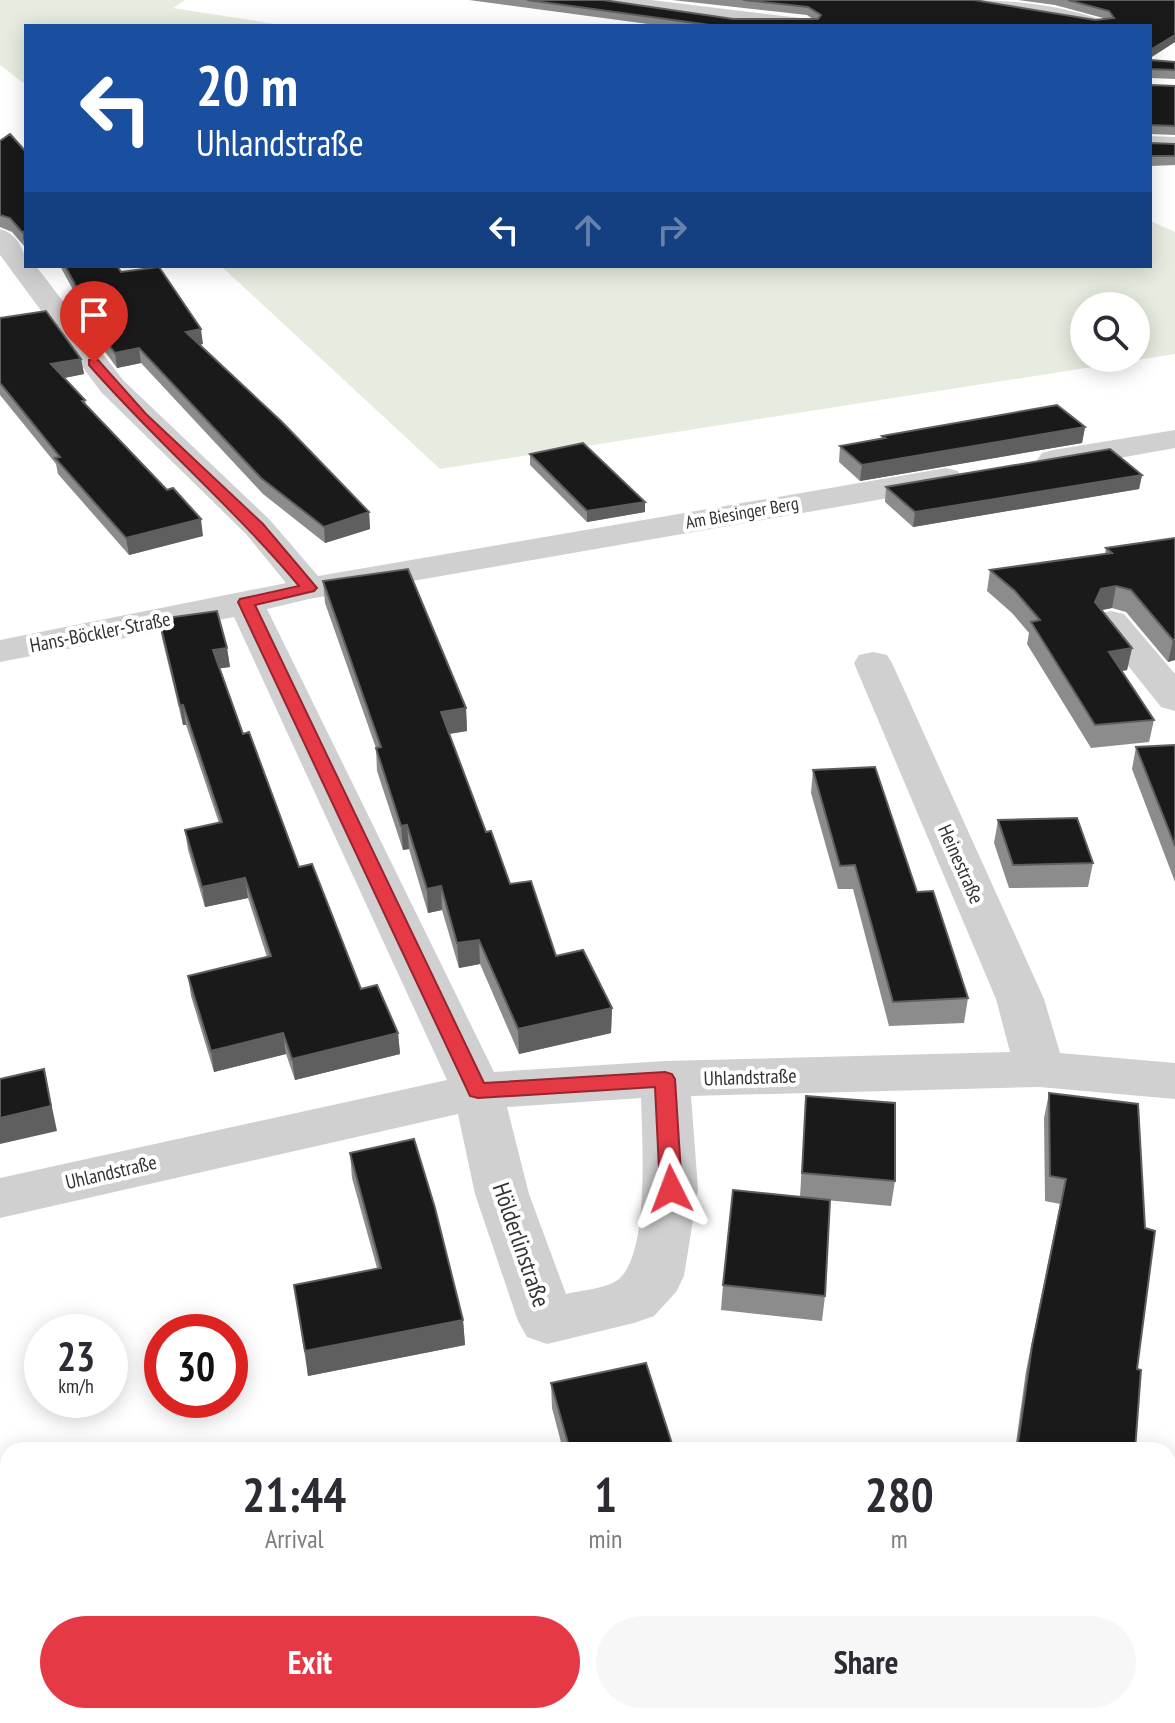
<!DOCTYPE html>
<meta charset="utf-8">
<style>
:root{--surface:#fff;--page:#f7f7f7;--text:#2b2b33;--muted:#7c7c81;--accent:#e63946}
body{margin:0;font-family:"PT Sans Narrow",sans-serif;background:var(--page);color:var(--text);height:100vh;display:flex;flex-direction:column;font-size:30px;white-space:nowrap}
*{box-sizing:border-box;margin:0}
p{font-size:26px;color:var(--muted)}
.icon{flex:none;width:44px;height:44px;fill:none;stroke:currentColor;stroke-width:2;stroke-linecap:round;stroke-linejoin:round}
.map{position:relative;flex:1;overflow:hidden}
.details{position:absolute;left:0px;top:1442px;width:1176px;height:282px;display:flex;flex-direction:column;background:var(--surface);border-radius:24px 24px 0 0;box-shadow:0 4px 20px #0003}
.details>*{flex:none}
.guide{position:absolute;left:24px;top:24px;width:1128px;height:244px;border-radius:0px;box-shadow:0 4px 20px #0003;background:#1a4fa0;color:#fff;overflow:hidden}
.fabs{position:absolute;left:1070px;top:292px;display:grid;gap:16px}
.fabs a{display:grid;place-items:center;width:80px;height:80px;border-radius:50%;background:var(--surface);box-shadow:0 4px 20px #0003;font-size:40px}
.speed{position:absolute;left:24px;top:1314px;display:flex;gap:16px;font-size:40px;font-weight:700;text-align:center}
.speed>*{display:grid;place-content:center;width:104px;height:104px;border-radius:50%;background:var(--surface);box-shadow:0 4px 20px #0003;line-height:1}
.speed small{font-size:20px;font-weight:400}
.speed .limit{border:12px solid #d22;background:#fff;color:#111}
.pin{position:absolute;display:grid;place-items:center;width:68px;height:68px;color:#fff;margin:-82px -34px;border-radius:50% 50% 50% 0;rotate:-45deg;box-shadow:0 0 8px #0007}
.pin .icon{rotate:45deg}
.me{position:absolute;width:88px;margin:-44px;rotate:357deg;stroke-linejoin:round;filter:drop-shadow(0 0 6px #0008)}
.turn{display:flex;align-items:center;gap:28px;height:168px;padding:0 40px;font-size:36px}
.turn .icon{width:104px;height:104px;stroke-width:2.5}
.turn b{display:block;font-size:56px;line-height:68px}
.lanes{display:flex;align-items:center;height:76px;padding:0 40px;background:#0003;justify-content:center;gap:40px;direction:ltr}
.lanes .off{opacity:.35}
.eta{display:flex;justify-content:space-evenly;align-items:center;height:136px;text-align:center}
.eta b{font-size:48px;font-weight:800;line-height:56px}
.button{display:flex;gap:16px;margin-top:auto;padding:16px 40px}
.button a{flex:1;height:92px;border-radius:48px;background:var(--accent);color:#fff;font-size:32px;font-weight:800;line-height:92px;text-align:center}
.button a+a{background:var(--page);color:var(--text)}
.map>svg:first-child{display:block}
.green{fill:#e6ecdf;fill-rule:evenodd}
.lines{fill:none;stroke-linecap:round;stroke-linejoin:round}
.minor{fill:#d0d0d0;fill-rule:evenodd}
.wall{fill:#8c8c8c}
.shaded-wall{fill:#5f5f5f}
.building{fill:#1a1a1a;stroke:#5f5f5f;stroke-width:2}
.route{fill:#e63946;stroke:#96252e;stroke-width:2}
.labels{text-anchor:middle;stroke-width:8;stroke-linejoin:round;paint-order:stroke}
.far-street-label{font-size:18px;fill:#333;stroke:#fff}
.street-label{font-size:20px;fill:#333;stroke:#fff}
.near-street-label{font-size:24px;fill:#333;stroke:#fff}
</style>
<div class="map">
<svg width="1175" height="1723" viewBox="0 0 1175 1723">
<rect width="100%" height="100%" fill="#fff"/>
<path class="green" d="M 0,0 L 185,0 L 173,8 L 287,26 L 26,26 L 26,85 L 0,65 Z
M 1150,221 L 1175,232 L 1175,354 L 440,469 L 221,266 L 1150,266 ZM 1084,306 L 1136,306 L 1136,358 L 1084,358 Z"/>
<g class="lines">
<path class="minor" d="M 596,0 L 651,0 L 800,18 L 810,24 L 769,26 L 605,6 Z
M 966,0 C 1015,0 1060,5 1107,22 L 1110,26 C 1069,26 1017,12 975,6 Z
M 1150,136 L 1175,137 L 1175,151 L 1150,150 Z
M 0,229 C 16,233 26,250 26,266 L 36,266 L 123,380 L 270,520 L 318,576 L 946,468 L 958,471 L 962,478 L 958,485 L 946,488 L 309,599 L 267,609 L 494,1072 L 665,1061 L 1010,1052 L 996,999 L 854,663 L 859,655 L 873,652 L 887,655 L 892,663 L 1044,999 L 1060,1053 L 1175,1063 L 1175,1099 L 1039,1087 L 691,1096 L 698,1189 L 684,1276 L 676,1292 L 654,1316 L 634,1323 L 547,1344 L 527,1337 L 518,1321 L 475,1194 L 458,1114 L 0,1218 L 0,1178 L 447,1080 L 234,617 L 0,662 L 0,640 L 286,583 L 246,534 L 101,392 L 0,255 ZM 641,1098 C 642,1139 650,1252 619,1279 C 607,1289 581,1290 566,1294 L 529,1194 L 507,1107 Z
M 1175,430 L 1175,448 L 1053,470 L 1042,467 L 1037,460 L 1042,453 L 1053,450 Z
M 1111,611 L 1124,614 L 1175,674 L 1175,711 L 1161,707 L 1093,622 L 1098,614 Z"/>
</g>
<path class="wall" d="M 469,0 L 603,0 L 733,19 L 813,19 L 807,15 L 672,0 L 974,0 L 1095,20 L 1107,19 L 1055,5 L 1018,0 L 1175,0 L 1175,42 L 1150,58 L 1150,26 L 663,26 Z
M 1150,60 L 1175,62 L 1175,79 L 1150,78 Z
M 1150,85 L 1175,86 L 1175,135 L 1150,134 Z
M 10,134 L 24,246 L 12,232 L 0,227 L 0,141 Z
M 1150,143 L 1175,144 L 1175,165 L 1150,166 Z
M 60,266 L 117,266 L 121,272 L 203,344 L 199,345 L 369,512 L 370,529 L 325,543 L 263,494 L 141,363 L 117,368 L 82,321 L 79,306 L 82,306 Z
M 0,318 L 81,359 L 84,374 L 64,378 L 85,400 L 86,405 L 203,536 L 129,555 L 58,474 L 56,464 L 0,395 Z
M 1085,427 L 1082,443 L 860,481 L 839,462 L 840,446 L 882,439 L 882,436 Z
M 530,454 L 645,502 L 645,512 L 587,522 L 530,465 Z
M 1142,475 L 1139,489 L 913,527 L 885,502 L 886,487 Z
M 1175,538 L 1175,660 L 1168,662 L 1126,612 L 1112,608 L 1101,610 L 1132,648 L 1127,670 L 1122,671 L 1154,720 L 1149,742 L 1091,748 L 1027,644 L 1029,633 L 1012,613 L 987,591 L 990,570 L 1105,554 L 1106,548 Z
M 323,581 L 466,708 L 467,731 L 449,734 L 486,832 L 510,884 L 556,956 L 612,1008 L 611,1033 L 519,1054 L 480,964 L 459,968 L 442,910 L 428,913 L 409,849 L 403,850 L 377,771 L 376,748 L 325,603 Z
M 159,619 L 227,648 L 230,667 L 220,668 L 243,734 L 299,867 L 361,989 L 398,1033 L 400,1054 L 295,1080 L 286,1054 L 214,1072 L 191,996 L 188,976 L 267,957 L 248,898 L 205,907 L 188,850 L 185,830 L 219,823 L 186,725 L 183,725 L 162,638 Z
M 1175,745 L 1175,882 L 1132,769 L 1136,747 Z
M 813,770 L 917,892 L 968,998 L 964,1023 L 889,1026 L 853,889 L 838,889 L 811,793 Z
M 998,820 L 1093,863 L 1088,887 L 1009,888 L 994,843 Z
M 1049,1093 L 1137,1369 L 1135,1450 L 1015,1450 L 1026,1371 L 1060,1204 L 1045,1201 L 1044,1118 Z
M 806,1096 L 895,1181 L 891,1206 L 825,1200 L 825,1296 L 822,1321 L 721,1310 L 723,1285 L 800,1197 Z
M 350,1153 L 463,1320 L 465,1345 L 308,1376 L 294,1285 L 377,1268 L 352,1178 Z
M 551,1383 L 674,1450 L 563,1450 L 552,1408 Z"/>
<path class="shaded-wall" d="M 1175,35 L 1175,42 L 1150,58 L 1150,50 Z
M 22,232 L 26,232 L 26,246 L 24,246 Z
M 201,329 L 203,344 L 188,347 L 186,332 Z
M 139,348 L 141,363 L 117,368 L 115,353 Z
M 81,359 L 84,374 L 54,380 L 51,364 Z
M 1085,427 L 1082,443 L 860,481 L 862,465 Z
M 1142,475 L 1139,489 L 913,527 L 915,512 Z
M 645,502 L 645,512 L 587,522 L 587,511 Z
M 369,512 L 370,529 L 325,543 L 324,527 Z
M 201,519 L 203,536 L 129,555 L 126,538 Z
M 1116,586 L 1112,608 L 1097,611 L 1095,602 L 1101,589 Z
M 1175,639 L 1175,660 L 1168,662 L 1173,640 Z
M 227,648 L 230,667 L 216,669 L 213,650 Z
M 1132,648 L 1127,670 L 1105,674 L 1109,652 Z
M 183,705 L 186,725 L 183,725 L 180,706 Z
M 466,708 L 467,731 L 442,735 L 441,712 Z
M 407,825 L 409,849 L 403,850 L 401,826 Z
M 245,878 L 248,898 L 205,907 L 202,887 Z
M 441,886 L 442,910 L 428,913 L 427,889 Z
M 479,940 L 480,964 L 459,968 L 457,943 Z
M 612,1008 L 611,1033 L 519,1054 L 518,1029 Z
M 283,1033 L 286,1054 L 214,1072 L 211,1051 Z
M 398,1033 L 400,1054 L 295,1080 L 292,1059 Z
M 44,1069 L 57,1131 L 0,1144 L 0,1118 Z
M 463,1320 L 465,1345 L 308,1376 L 305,1351 Z
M 8,1710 L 8,1716 L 18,1716 L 20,1723 L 0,1723 L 0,1714 Z"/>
<path class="building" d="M 527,0 L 603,0 L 733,19 L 818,19 L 821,15 L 808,7 L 743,0 L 974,0 L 1095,20 L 1114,18 L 1109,11 L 1068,0 L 1175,0 L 1175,35 L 1150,50 L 1150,26 L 717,26 Z
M 1150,60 L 1175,62 L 1175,70 L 1150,69 Z
M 1150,85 L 1175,86 L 1175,126 L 1150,125 Z
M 10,134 L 26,152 L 26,232 L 22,232 L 10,218 L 0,215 L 0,141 Z
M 1150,143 L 1175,144 L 1175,156 L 1150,156 Z
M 65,266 L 117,266 L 121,272 L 159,267 L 201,329 L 186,332 L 282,422 L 369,512 L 324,527 L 261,478 L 139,348 L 115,353 L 79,306 L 86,305 Z
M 46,311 L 81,359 L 51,364 L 85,400 L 82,401 L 167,490 L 173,488 L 201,519 L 126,538 L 55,458 L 60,457 L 0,383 L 0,318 Z
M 1057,405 L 1085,427 L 862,465 L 840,446 L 885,438 L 882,436 Z
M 583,443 L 645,502 L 587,511 L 530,454 Z
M 1110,449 L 1142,475 L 915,512 L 886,487 Z
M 1175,538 L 1175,639 L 1173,640 L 1131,590 L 1116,586 L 1101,589 L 1095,602 L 1132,648 L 1109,652 L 1154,720 L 1095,725 L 1031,622 L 1040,620 L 1015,591 L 990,570 L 1112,553 L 1106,548 Z
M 408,569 L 466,708 L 441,712 L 486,832 L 491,831 L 510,884 L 531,881 L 556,956 L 583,950 L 612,1008 L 518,1029 L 479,940 L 457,943 L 441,886 L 427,889 L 407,825 L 401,826 L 376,748 L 381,747 L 323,581 Z
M 217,611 L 227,648 L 213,650 L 243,734 L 249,732 L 299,867 L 312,864 L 361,989 L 377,985 L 398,1033 L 292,1059 L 283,1033 L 211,1051 L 188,976 L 271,956 L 245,878 L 202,887 L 185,830 L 222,822 L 183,705 L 180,706 L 159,619 Z
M 1175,745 L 1175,846 L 1136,747 Z
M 875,767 L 917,892 L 933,891 L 968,998 L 893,1002 L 855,865 L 840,866 L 813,770 Z
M 1077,818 L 1093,863 L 1013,865 L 998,820 Z
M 44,1069 L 51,1106 L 0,1118 L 0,1079 Z
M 1049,1093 L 1138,1104 L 1145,1228 L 1155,1231 L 1137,1369 L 1141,1370 L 1135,1450 L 1017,1450 L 1032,1346 L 1066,1179 L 1050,1176 Z
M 806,1096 L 895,1103 L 895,1181 L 802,1173 Z
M 414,1139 L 435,1208 L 463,1320 L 305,1351 L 294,1285 L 381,1268 L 350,1153 Z
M 733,1190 L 830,1200 L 825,1296 L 723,1285 Z
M 646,1363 L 674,1450 L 570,1450 L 551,1383 Z
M 0,1663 L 8,1688 L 8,1710 L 0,1714 Z
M 967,1716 L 1049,1716 L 1078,1723 L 966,1723 Z"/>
<path class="route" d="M 89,360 L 98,360 L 146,414 L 263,524 L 317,588 L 314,591 L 255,605 L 484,1083 L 665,1072 L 672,1074 L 675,1079 L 682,1189 L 679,1195 L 671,1198 L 663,1195 L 660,1189 L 655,1087 L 478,1098 L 470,1096 L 238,602 L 240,599 L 299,586 C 234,508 156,442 89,365 Z"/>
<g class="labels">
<g class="far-street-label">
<text transform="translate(742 513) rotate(-10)" y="6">Am Biesinger Berg</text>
</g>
<g class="street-label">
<text transform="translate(100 632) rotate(-11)" y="7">Hans-Böckler-Straße</text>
<text transform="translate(961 864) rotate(66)" y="7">Heinestraße</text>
<text transform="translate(750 1077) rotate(-2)" y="7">Uhlandstraße</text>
<text transform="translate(111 1172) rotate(-13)" y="7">Uhlandstraße</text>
</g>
<g class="near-street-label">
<text transform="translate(521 1245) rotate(71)" y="8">Hölderlinstraße</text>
</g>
</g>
</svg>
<div class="fabs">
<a><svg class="icon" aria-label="search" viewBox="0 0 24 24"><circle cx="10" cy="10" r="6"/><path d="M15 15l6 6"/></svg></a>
</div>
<div class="speed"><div>23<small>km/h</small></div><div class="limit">30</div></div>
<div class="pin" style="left:94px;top:363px;background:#d93025"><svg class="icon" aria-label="arrive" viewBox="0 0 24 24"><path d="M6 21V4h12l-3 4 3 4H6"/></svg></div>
<svg class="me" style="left:671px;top:1189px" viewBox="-20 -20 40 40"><path d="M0-17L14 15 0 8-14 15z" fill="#e63946" stroke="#fff" stroke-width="4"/></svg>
<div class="guide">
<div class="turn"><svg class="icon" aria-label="left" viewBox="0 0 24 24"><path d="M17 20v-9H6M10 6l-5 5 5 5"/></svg><div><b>20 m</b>Uhlandstraße</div></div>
<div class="lanes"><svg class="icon" aria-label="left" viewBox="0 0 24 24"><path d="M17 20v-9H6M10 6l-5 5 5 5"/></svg><svg class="icon off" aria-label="ahead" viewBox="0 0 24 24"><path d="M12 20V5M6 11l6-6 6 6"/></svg><svg class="icon off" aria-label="right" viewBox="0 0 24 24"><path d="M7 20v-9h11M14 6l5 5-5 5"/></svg></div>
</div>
<section class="details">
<div class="eta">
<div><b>21:44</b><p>Arrival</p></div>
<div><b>1</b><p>min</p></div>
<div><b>280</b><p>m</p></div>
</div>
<div class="button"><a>Exit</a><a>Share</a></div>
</section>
</div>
